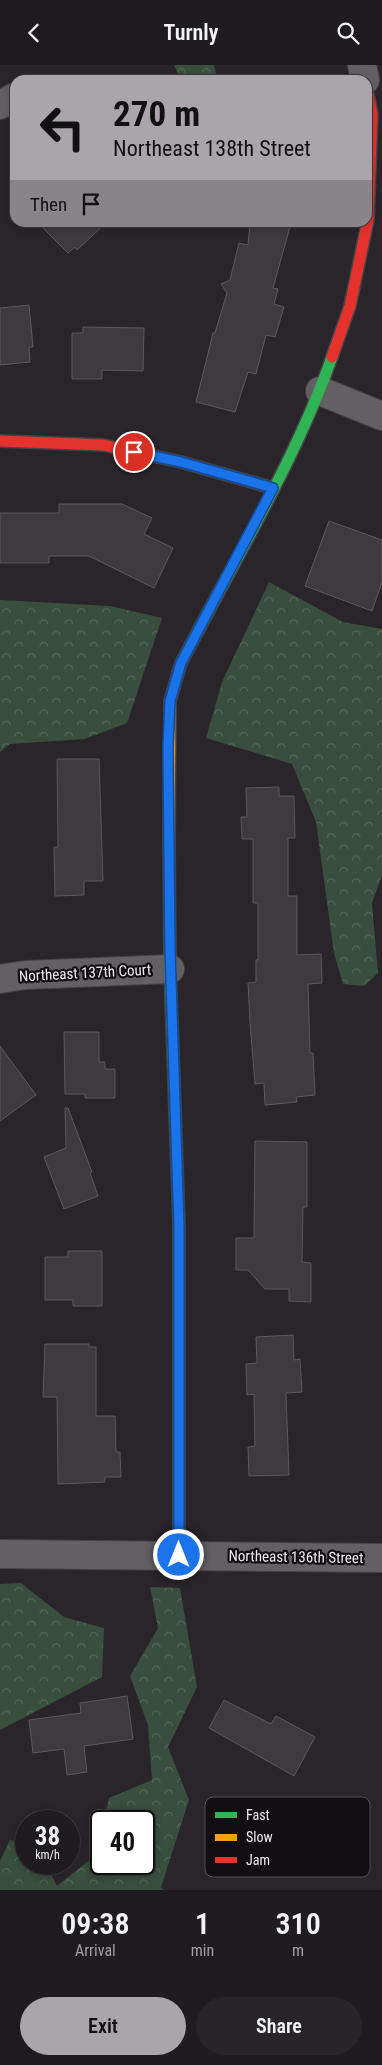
<!DOCTYPE html>
<style>
:root{--surface:#1f1c20;--page:#272529;--text:#f1f3f6;--muted:#a1a1a5;--line:#3c3a3e;--accent:#aaa5ab}
body{margin:0;font-family:"Roboto Condensed",sans-serif;background:var(--page);color:var(--text);height:100vh;display:flex;flex-direction:column;font-size:19px;white-space:nowrap}
*{box-sizing:border-box;margin:0}
p{font-size:16px;color:var(--muted)}
.icon{flex:none;width:28px;height:28px;fill:none;stroke:currentColor;stroke-width:2;stroke-linecap:round;stroke-linejoin:round}
.map{position:relative;height:1825px;overflow:hidden}
.drawer{display:flex;flex-direction:column;background:var(--surface);flex:1}
.drawer>*{flex:none}
.banner{position:absolute;left:10px;top:10px;width:362px;height:152px;border-radius:15px;box-shadow:0 2px 8px #0003,0 0 0 1px var(--line);background:#aaa5ab;color:#111;overflow:hidden}
.speed{position:absolute;left:15px;top:1745px;display:flex;gap:10px;font-size:25px;font-weight:700;text-align:center}
.speed>*{display:grid;place-content:center;width:65px;height:65px;border-radius:50%;background:var(--surface);box-shadow:0 2px 8px #0003,0 0 0 1px var(--line);line-height:1}
.speed small{font-size:12px;font-weight:400}
.speed .limit{border:2px solid #111;border-radius:8px;background:#fff;color:#111}
.pin{position:absolute;display:grid;place-items:center;width:42px;height:42px;color:#fff;margin:-21px;border:2px solid #fff;border-radius:50%;box-shadow:0 1px 5px #0007}
.me{position:absolute;width:55px;margin:-28px;rotate:0deg;stroke-linejoin:round;filter:drop-shadow(0 0 4px #0008)}
.turn{display:flex;align-items:center;gap:18px;height:105px;padding:0 20px;font-size:22px}
.turn .icon{width:65px;height:65px;stroke-width:2.5}
.turn b{display:block;font-size:35px;line-height:42px}
.then{display:flex;align-items:center;height:48px;padding:0 20px;background:#0003;gap:10px;font-size:19px}
.eta{display:flex;justify-content:space-evenly;align-items:center;height:85px;text-align:center}
.eta b{font-size:30px;font-weight:600;line-height:35px}
.primary-button{display:flex;gap:10px;margin-top:auto;padding:10px 20px}
.primary-button a{flex:1;height:58px;border-radius:30px;background:var(--accent);color:#111;font-size:20px;font-weight:600;line-height:58px;text-align:center}
.primary-button a+a{background:var(--page);color:var(--text)}
header{display:flex;justify-content:space-between;align-items:center;height:65px;padding:0 20px;background:var(--surface);font-size:22px;font-weight:600}
.map>svg:first-child{display:block}
.forest{fill:url(#forest-crowns)}
.building{fill:#3e3b3f;stroke:#5d595e}
.lines{fill:none;stroke-linecap:round;stroke-linejoin:round}
.street-casing{stroke:#464347;stroke-width:30}
.fast-casing{stroke:#464347;stroke-width:14}
.slow-casing{stroke:#464347;stroke-width:14}
.jam-casing{stroke:#464347;stroke-width:14}
.street{stroke:#626063;stroke-width:28}
.fast{stroke:#30b455;stroke-width:11}
.slow{stroke:#ff9f0a;stroke-width:11}
.jam{stroke:#e5322d;stroke-width:11}
.route-casing{stroke:#114b97;stroke-width:12}
.route{stroke:#1a73e8;stroke-width:9}
.labels{text-anchor:middle;stroke-width:4.5;stroke-linejoin:round;paint-order:stroke}
.street-label{font-size:15px;fill:#efeaf0;stroke:#110e12}
.key{fill:#110e12;stroke:#545055;stroke-width:1}
.key-label{font-size:14px;fill:#efeaf0}
</style>
<header><svg class="icon" aria-label="back" viewBox="0 0 24 24"><path d="M15 5l-7 7 7 7"/></svg>Turnly<svg class="icon" aria-label="search" viewBox="0 0 24 24"><circle cx="10" cy="10" r="6"/><path d="M15 15l6 6"/></svg></header>
<div class="map">
<svg width="382" height="1825" viewBox="0 0 382 1825">
<defs>
<pattern id="forest-crowns" width="20" height="18" patternUnits="userSpaceOnUse" patternTransform="scale(1.25)"><rect width="20" height="18" fill="#394e3d"/><path d="M2 6a3 3 0 1 1 6 0M12 15a3 3 0 1 1 6 0" fill="none" stroke="#566859"/></pattern>
</defs>
<rect width="100%" height="100%" fill="#29252a"/>
<path class="forest" d="M 174,0 L 214,0 L 218,15 L 181,15 Z
M 269,517 L 343,557 L 382,564 L 382,810 L 372,838 L 378,908 L 364,921 L 343,919 L 334,888 L 316,757 L 292,699 L 206,673 L 222,617 Z
M 0,535 L 110,541 L 162,553 L 127,658 L 85,674 L 10,679 L 0,687 Z
M 21,1518 L 64,1552 L 104,1563 L 102,1612 L 0,1665 L 0,1519 Z
M 150,1522 L 180,1523 L 197,1622 L 168,1682 L 189,1735 L 161,1822 L 164,1825 L 0,1825 L 0,1796 L 10,1775 L 26,1778 L 26,1799 L 46,1799 L 57,1821 L 97,1789 L 101,1769 L 101,1799 L 144,1799 L 144,1756 L 104,1756 L 109,1733 L 152,1715 L 148,1660 L 130,1611 L 158,1563 Z"/>
<path class="building" d="M 38,158 L 106,158 L 77,185 L 75,182 L 68,188 Z
M 250,158 L 291,158 L 273,223 L 278,224 L 274,239 L 284,242 L 275,272 L 266,270 L 256,309 L 248,307 L 235,347 L 196,337 L 213,268 L 215,268 L 227,228 L 221,219 L 230,215 L 239,178 L 248,180 Z
M 29,240 L 33,282 L 29,282 L 30,297 L 0,300 L 0,243 Z
M 83,262 L 144,263 L 143,306 L 102,305 L 102,314 L 72,314 L 72,268 L 83,268 Z
M 59,439 L 122,439 L 152,453 L 144,469 L 173,483 L 154,523 L 89,491 L 49,491 L 49,498 L 0,498 L 0,448 L 59,448 Z
M 329,456 L 382,475 L 382,517 L 372,546 L 305,521 Z
M 57,694 L 99,694 L 103,816 L 84,816 L 84,830 L 55,831 L 54,782 L 58,782 Z
M 279,722 L 279,731 L 294,731 L 295,773 L 288,773 L 288,831 L 297,831 L 297,890 L 321,889 L 322,918 L 308,919 L 310,988 L 313,988 L 315,1030 L 296,1032 L 297,1037 L 265,1040 L 264,1018 L 255,1019 L 250,958 L 248,918 L 256,917 L 256,895 L 258,895 L 258,838 L 253,838 L 253,774 L 242,774 L 241,752 L 247,752 L 246,723 Z
M 64,967 L 99,967 L 99,997 L 105,997 L 105,1004 L 115,1004 L 115,1033 L 85,1033 L 85,1029 L 65,1029 Z
M 0,981 L 36,1030 L 0,1056 Z
M 65,1043 L 68,1043 L 92,1107 L 90,1108 L 98,1131 L 64,1144 L 44,1092 L 66,1083 Z
M 255,1076 L 307,1077 L 307,1142 L 303,1142 L 302,1197 L 311,1198 L 311,1237 L 289,1236 L 289,1224 L 265,1224 L 248,1205 L 236,1205 L 236,1173 L 254,1173 Z
M 68,1186 L 102,1186 L 102,1241 L 73,1241 L 73,1235 L 45,1235 L 45,1192 L 68,1192 Z
M 293,1270 L 294,1295 L 300,1294 L 302,1327 L 286,1328 L 289,1410 L 249,1411 L 248,1382 L 255,1381 L 254,1329 L 247,1330 L 246,1299 L 257,1298 L 256,1272 Z
M 45,1279 L 89,1279 L 89,1282 L 96,1282 L 96,1351 L 115,1351 L 116,1387 L 120,1387 L 121,1412 L 105,1412 L 105,1417 L 58,1419 L 57,1332 L 43,1332 Z
M 127,1631 L 133,1674 L 84,1681 L 87,1707 L 67,1710 L 64,1684 L 33,1688 L 29,1655 L 81,1648 L 80,1638 Z
M 224,1635 L 271,1659 L 276,1651 L 315,1672 L 294,1711 L 209,1663 Z"/>
<g class="lines">
<g class="street-casing">
<path id="street" d="M 362,0 L 365,15
M 0,40 L 15,32
M 320,326 L 382,351
M 0,914 L 26,910 L 170,904
M 0,1489 L 382,1493"/>
</g>
<g class="fast-casing">
<path id="fast" d="M 198,566 C 245,477 298,388 332,292
M 169,778 L 170,904 L 179,1159"/>
</g>
<g class="slow-casing">
<path id="slow" d="M 169,778 L 170,636 L 181,598 L 198,566"/>
</g>
<g class="jam-casing">
<path id="jam" d="M 332,292 L 350,241 L 368,155 L 372,49 L 368,29
M 0,376 L 103,380 L 181,397 L 273,423
M 179,1159 L 179,1490"/>
</g>
<use href="#street" class="street"/>
<use href="#fast" class="fast"/>
<use href="#slow" class="slow"/>
<use href="#jam" class="jam"/>
</g>
<g class="lines">
<g class="route-casing">
<path id="route" d="M 134,387 L 181,397 L 273,423 L 181,598 L 170,636 L 168,683 L 170,885 L 179,1162 L 179,1490"/>
</g>
<use href="#route" class="route"/>
</g>
<g class="labels">
<g class="street-label">
<text transform="translate(85 908) rotate(-3)" y="5">Northeast 137th Court</text>
<text transform="translate(296 1492) rotate(1)" y="5">Northeast 136th Street</text>
</g>
</g>
<rect x="205" y="1732" width="165" height="80" rx="8" class="key"/>
<rect x="215" y="1747" width="22" height="6" fill="#30b455"/>
<rect x="215" y="1769" width="22" height="7" fill="#ff9f0a"/>
<rect x="215" y="1792" width="22" height="6" fill="#e5322d"/>
<g class="key-label">
<text x="246" y="1755">Fast</text>
<text x="246" y="1777">Slow</text>
<text x="246" y="1800">Jam</text>
</g>
</svg>
<div class="speed"><div>38<small>km/h</small></div><div class="limit">40</div></div>
<div class="pin" style="left:134px;top:387px;background:#d93025"><svg class="icon" aria-label="arrive" viewBox="0 0 24 24"><path d="M6 21V4h12l-3 4 3 4H6"/></svg></div>
<svg class="me" style="left:179px;top:1490px" viewBox="-20 -20 40 40"><circle r="17" fill="#1a73e8" stroke="#fff" stroke-width="3"/><path d="M0-11L8 9 0 5-8 9z" fill="#fff"/></svg>
<div class="banner">
<div class="turn"><svg class="icon" aria-label="left" viewBox="0 0 24 24"><path d="M17 20v-9H6M10 6l-5 5 5 5"/></svg><div><b>270 m</b>Northeast 138th Street</div></div>
<div class="then">Then<svg class="icon" aria-label="arrive" viewBox="0 0 24 24"><path d="M6 21V4h12l-3 4 3 4H6"/></svg></div>
</div>
</div>
<section class="drawer">
<div class="eta">
<div><b>09:38</b><p>Arrival</p></div>
<div><b>1</b><p>min</p></div>
<div><b>310</b><p>m</p></div>
</div>
<div class="primary-button"><a>Exit</a><a>Share</a></div>
</section>
